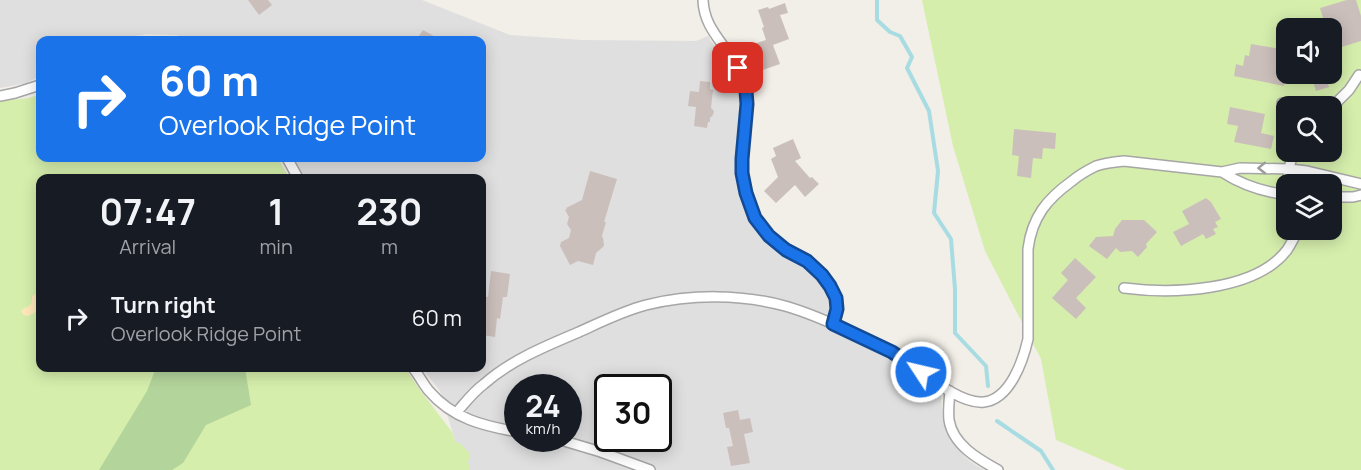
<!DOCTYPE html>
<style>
:root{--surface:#171b24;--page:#242831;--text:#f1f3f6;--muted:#9ea1a6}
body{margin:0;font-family:Manrope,sans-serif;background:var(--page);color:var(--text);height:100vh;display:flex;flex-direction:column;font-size:22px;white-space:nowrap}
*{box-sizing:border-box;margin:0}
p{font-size:20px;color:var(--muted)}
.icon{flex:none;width:33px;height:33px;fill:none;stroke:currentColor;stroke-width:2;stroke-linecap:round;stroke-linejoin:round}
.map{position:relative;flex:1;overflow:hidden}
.details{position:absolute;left:36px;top:174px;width:450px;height:198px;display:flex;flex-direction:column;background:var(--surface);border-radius:12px;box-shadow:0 3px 15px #0003}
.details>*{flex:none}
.top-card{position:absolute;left:36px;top:36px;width:450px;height:126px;border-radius:12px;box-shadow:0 3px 15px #0003;background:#1a73e8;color:#fff;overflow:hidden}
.fabs{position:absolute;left:1276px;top:18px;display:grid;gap:12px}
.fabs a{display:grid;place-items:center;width:66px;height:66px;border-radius:12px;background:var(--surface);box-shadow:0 3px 15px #0003;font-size:30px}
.speed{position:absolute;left:504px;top:374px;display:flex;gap:12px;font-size:30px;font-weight:700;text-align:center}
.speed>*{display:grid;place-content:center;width:78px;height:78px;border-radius:50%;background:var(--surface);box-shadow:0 3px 15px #0003;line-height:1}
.speed small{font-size:15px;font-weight:400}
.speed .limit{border:3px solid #111;border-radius:9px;background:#fff;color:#111}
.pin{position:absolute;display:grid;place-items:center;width:51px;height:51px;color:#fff;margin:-26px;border-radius:12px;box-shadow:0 3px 9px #0006}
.me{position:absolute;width:66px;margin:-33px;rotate:305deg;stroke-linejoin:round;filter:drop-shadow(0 0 4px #0008)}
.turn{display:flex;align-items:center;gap:21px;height:126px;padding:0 24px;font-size:27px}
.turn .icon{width:78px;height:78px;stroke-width:2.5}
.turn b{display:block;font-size:42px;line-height:51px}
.eta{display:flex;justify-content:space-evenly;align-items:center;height:102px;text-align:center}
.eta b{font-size:36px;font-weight:700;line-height:42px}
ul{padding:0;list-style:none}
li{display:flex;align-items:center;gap:18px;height:84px;padding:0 24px}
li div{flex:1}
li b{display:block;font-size:22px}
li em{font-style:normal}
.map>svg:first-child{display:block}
.residential{fill:#e0dfdf;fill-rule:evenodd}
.grass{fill:#d5eeac;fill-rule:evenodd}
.forest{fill:#b3d49b}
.sand{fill:#ffe8ba}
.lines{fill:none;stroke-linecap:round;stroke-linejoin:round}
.stream{stroke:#a7dce2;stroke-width:4}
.building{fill:#cbbfbb}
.minor-casing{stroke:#a6a6a6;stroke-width:12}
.minor{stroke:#fff;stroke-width:9}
.oneway{stroke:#9c9c9c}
.route-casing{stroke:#114b97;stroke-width:15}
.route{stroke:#1a73e8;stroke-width:10}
</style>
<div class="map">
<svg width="1361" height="470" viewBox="0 0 1361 470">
<rect width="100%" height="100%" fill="#f2eee8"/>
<path class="residential" d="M 0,0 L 422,0 L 510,35 L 582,40 L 696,41 L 708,36 L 733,75 L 739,93 L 741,108 L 735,158 L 736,182 L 749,217 L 758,233 L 768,245 L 782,255 L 808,268 L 819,279 L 829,293 L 833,332 L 885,357 L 941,394 L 943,421 L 948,434 L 957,448 L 966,458 L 977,466 L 985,470 L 464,470 L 440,391 L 422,368 L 482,368 L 482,178 L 305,178 L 294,158 L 482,158 L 482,40 L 197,40 L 176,35 L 148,34 L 128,37 L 117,40 L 40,40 L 40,76 L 27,83 L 0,88 ZM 518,387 L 568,387 L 568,438 L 518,438 ZM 608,387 L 658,387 L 658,438 L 608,438 Z"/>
<path class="grass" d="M 922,0 L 1361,0 L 1361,470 L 1126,470 L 1056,440 L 1041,359 L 985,251 L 953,146 ZM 1287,28 L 1332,28 L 1332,74 L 1287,74 ZM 1287,106 L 1332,106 L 1332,152 L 1287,152 ZM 1287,184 L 1332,184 L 1332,230 L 1287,230 Z
M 40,94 L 40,158 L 278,158 L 289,178 L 40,178 L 40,368 L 405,368 L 420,390 L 452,432 L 456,443 L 460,443 L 470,454 L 468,462 L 470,470 L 0,470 L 0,101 L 29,98 Z"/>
<path class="forest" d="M 156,368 L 245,368 L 251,405 L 206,425 L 183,463 L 172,470 L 99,470 L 147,391 Z"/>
<path class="sand" d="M 39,292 L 40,293 L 40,310 L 28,316 L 24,315 L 22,313 L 21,310 C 30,305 32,307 32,296 Z"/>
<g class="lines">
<path class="stream" d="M 877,0 L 877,20 L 890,32 L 900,36 L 912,57 L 907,68 L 929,111 L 938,171 L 934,213 L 951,239 L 955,289 L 955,333 L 986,366 L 988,386
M 997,421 L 1041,451 L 1053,470"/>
</g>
<path class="building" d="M 248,0 L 268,0 L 272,5 L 259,15 Z
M 1347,0 L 1356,0 L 1361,16 L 1361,41 L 1332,50 L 1332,28 L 1326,28 L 1320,8 Z
M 785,3 L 788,13 L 780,15 L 789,39 L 773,45 L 780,64 L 760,71 L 750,45 L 766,40 L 762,28 L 764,27 L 758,10 L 768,7 L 769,9 Z
M 423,30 L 441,40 L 416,40 Z
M 1251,44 L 1287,50 L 1287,70 L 1284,86 L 1234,76 L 1236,64 L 1243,66 L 1245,55 L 1249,56 Z
M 1311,74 L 1325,74 L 1329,87 L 1316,91 Z
M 700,81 L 710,82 L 710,89 L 713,90 L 711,108 L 714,111 L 713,115 L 710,118 L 710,122 L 708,122 L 707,128 L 694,126 L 696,107 L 688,106 L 690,91 L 699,92 Z
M 1230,107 L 1265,114 L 1261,133 L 1274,136 L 1271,149 L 1234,142 L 1238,126 L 1227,124 Z
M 1014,129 L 1056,133 L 1055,149 L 1043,148 L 1042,159 L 1033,158 L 1031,178 L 1017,176 L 1019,156 L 1012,155 Z
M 793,139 L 801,158 L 795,161 L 810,178 L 812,177 L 819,184 L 805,197 L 795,185 L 776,203 L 764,191 L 778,177 L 771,159 L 776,156 L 773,148 Z
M 590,171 L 617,179 L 604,222 L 606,222 L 602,236 L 603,238 L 604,245 L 603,247 L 596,253 L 593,265 L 578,261 L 570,265 L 560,246 L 561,242 L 569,238 L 571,230 L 567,224 L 569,217 L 565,210 L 567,209 L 566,208 L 582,200 Z
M 1206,198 L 1211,202 L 1221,219 L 1215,222 L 1218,227 L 1213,229 L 1216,234 L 1206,239 L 1203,234 L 1181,246 L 1173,232 L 1189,224 L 1182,211 Z
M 1122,220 L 1144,220 L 1157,232 L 1146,244 L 1147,247 L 1138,257 L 1132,251 L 1120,252 L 1116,248 L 1107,259 L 1089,246 L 1096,237 L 1113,236 L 1115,229 Z
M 1075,258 L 1096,277 L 1076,298 L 1086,308 L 1076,319 L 1052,298 L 1068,280 L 1061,273 Z
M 491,271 L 510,274 L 507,297 L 503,297 L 500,319 L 497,318 L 495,337 L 482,335 L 482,296 L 488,297 Z
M 738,410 L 740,420 L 750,418 L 753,432 L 744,434 L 750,463 L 731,466 L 727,447 L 733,446 L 729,428 L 726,428 L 723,413 Z"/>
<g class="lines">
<g class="minor-casing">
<path id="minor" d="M 703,0 C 704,26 720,39 733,60 C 739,69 743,79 745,89 C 748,102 747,117 745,130 C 741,165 740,196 761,226 C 774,245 790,249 808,262 C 819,269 832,284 836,297 C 839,306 836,315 833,324
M 0,96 L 15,93 L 40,85
M 1282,103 L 1287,108
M 1332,107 L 1349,90 L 1359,75
M 287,158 L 298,178
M 1222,172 C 1242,185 1264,192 1287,195
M 1306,184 L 1307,171
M 1286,195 L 1289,169 L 1293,152
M 1332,197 L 1353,197 L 1361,195
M 1124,288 C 1171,294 1255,292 1287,250 C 1291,244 1295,236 1298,230
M 413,368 C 419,375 423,384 429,391 C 453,419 484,426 518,432
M 950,391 C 949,401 948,411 949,420 C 953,445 978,459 998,470
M 456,413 C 465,403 473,392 484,384 C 511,360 546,346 579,332 C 601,322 623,311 646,305 C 691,294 741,294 785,306 C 810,313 834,324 857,335 C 869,341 882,346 893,353 C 915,366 958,405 984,402 C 1010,399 1023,361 1028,339 L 1028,249 C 1032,217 1047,199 1072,181 C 1079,175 1088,170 1096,166 C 1105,163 1114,162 1124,161 L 1222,172 L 1240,168 L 1289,169 L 1307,171 L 1361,184
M 554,438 L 601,452 L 650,470"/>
</g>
<use href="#minor" class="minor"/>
</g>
<defs><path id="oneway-chevron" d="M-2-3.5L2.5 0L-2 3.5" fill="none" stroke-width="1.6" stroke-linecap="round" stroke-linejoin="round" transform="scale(1.5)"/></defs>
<use class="oneway" href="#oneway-chevron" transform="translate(1262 168) rotate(179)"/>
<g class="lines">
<g class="route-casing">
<path id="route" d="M 738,68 L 746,91 L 747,104 L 742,159 L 742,173 L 746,193 L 755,218 L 769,236 L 786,250 L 807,261 L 822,275 L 830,286 L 836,298 L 837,309 L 833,324 L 892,352 L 921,372"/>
</g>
<use href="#route" class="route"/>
</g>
</svg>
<div class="fabs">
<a><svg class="icon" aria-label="sound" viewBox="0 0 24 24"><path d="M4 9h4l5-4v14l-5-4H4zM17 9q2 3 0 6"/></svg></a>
<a><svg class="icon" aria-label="search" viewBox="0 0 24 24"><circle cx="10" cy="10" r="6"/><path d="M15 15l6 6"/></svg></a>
<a><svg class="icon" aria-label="layers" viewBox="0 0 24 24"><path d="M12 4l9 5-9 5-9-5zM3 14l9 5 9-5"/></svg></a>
</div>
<div class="speed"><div>24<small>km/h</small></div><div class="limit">30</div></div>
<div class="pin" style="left:738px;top:68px;background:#d93025"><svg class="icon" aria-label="arrive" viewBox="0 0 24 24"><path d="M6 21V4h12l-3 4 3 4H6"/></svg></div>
<svg class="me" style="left:921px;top:372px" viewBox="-20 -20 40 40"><circle r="17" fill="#1a73e8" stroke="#fff" stroke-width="3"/><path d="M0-11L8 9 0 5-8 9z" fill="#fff"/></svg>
<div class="top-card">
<div class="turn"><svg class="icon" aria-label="right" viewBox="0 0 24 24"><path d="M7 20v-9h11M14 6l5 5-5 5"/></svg><div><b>60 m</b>Overlook Ridge Point</div></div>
</div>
<section class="details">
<div class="eta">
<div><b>07:47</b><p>Arrival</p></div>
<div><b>1</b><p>min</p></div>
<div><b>230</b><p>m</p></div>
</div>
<ul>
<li><svg class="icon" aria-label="right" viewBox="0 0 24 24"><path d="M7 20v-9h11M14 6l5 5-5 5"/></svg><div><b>Turn right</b><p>Overlook Ridge Point</p></div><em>60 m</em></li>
</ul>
</section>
</div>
